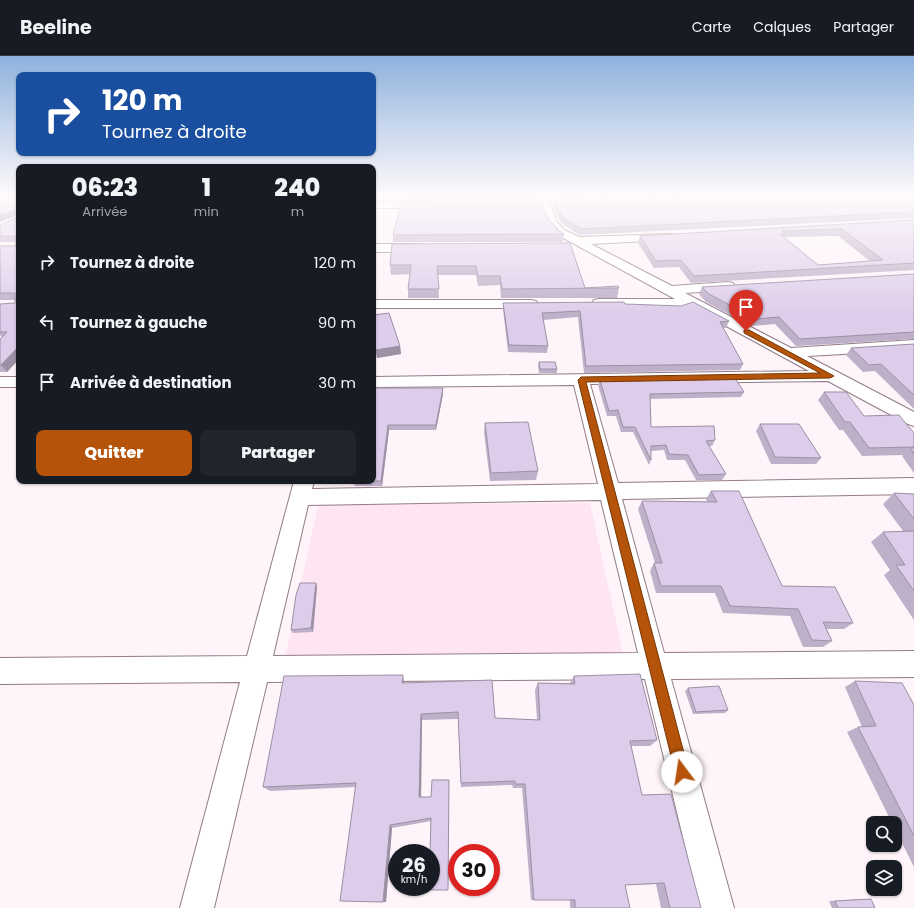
<!DOCTYPE html>
<html lang="fr">
<meta charset="utf-8">
<style>
:root{--surface:#171b24;--page:#20242c;--text:#f1f3f6;--muted:#9ea1a6;--line:#363941;--accent:#b45309}
body{margin:0;font-family:Poppins,sans-serif;background:var(--page);color:var(--text);height:100vh;display:flex;flex-direction:column;font-size:15px;white-space:nowrap}
*{box-sizing:border-box;margin:0}
p{font-size:13px;color:var(--muted)}
.icon{flex:none;width:22px;height:22px;fill:none;stroke:currentColor;stroke-width:2;stroke-linecap:round;stroke-linejoin:round}
.map{position:relative;flex:1;overflow:hidden}
.panel{position:absolute;left:16px;top:108px;width:360px;height:320px;display:flex;flex-direction:column;background:var(--surface);border-radius:8px;box-shadow:0 1px 3px #0004}
.panel>*{flex:none}
.hud{position:absolute;left:16px;top:16px;width:360px;height:84px;border-radius:8px;box-shadow:0 1px 3px #0004;background:#1a4fa0;color:#fff;overflow:hidden}
.fabs{position:absolute;left:866px;top:760px;display:grid;gap:8px}
.fabs a{display:grid;place-items:center;width:36px;height:36px;border-radius:8px;background:var(--surface);box-shadow:0 1px 3px #0004;font-size:20px}
.speed{position:absolute;left:388px;top:788px;display:flex;gap:8px;font-size:20px;font-weight:700;text-align:center}
.speed>*{display:grid;place-content:center;width:52px;height:52px;border-radius:50%;background:var(--surface);box-shadow:0 1px 3px #0004;line-height:1}
.speed small{font-size:10px;font-weight:400}
.speed .limit{border:6px solid #d22;background:#fff;color:#111}
.pin{position:absolute;display:grid;place-items:center;width:34px;height:34px;color:#fff;margin:-41px -17px;border-radius:50% 50% 50% 0;rotate:-45deg;box-shadow:0 0 4px #0007}
.pin .icon{rotate:45deg}
.me{position:absolute;width:44px;margin:-22px;rotate:346deg;stroke-linejoin:round;filter:drop-shadow(0 0 3px #0008)}
.turn{display:flex;align-items:center;gap:14px;height:84px;padding:0 20px;font-size:18px}
.turn .icon{width:52px;height:52px;stroke-width:2.5}
.turn b{display:block;font-size:28px;line-height:34px}
.eta{display:flex;justify-content:space-evenly;align-items:center;height:68px;text-align:center}
.eta b{font-size:24px;font-weight:800;line-height:28px}
.cta{display:flex;gap:8px;margin-top:auto;padding:8px 20px}
.cta a{flex:1;height:46px;border-radius:8px;background:var(--accent);color:#fff;font-size:16px;font-weight:800;line-height:46px;text-align:center}
.cta a+a{background:var(--page);color:var(--text)}
ul{padding:0;list-style:none}
li{display:flex;align-items:center;gap:12px;height:60px;padding:0 20px}
li div{flex:1}
li b{display:block;font-size:15px}
li em{font-style:normal}
header{display:flex;align-items:center;gap:24px;box-sizing:border-box;height:56px;padding:0 20px;background:var(--surface);border-bottom:1px solid var(--line)}
header strong{font-size:19px}
nav{display:flex;gap:22px;margin-inline-start:auto;font-size:14px}
.map>svg:first-child{display:block}
.built{fill:#ffe5f2}
.lines{fill:none;stroke-linecap:round;stroke-linejoin:round}
.street-casing{stroke:#927c87;stroke-width:2}
.street{fill:#fff;fill-rule:evenodd}
.wall{fill:#bfb0c9;fill-rule:evenodd}
.shaded-wall{fill:#9b90a4}
.building{fill:#decdea;stroke:#9b90a4;fill-rule:evenodd}
.route{fill:#b45309;stroke:#753606}
</style>
<header>
<strong>Beeline</strong>
<nav><a>Carte</a><a>Calques</a><a>Partager</a></nav>
</header>
<div class="map">
<svg width="914" height="852" viewBox="0 0 914 852">
<rect width="100%" height="100%" fill="#fef4f9"/>
<path class="built" d="M 590,447 L 623,597 L 285,601 L 318,449 Z"/>
<g class="lines">
<g class="street-casing">
<path id="street" d="M 537,140 L 547,140 L 557,166 L 564,174 L 579,181 L 671,178 L 673,180 L 671,182 L 667,184 L 591,188 L 672,230 L 728,226 L 733,227 L 735,230 L 733,233 L 728,234 L 685,237 L 791,292 L 914,284 L 914,294 L 807,300 L 914,356 L 914,370 L 908,368 L 828,325 L 590,328 L 618,427 L 914,422 L 914,438 L 622,443 L 664,597 L 914,595 L 914,621 L 671,623 L 734,852 L 700,852 L 645,623 L 267,626 L 214,852 L 180,852 L 240,626 L 0,628 L 0,602 L 247,600 L 294,425 L 314,425 L 312,433 L 598,428 L 574,329 L 373,331 L 373,321 L 809,315 L 691,251 L 594,250 L 592,247 L 594,244 L 599,243 L 675,243 L 556,178 L 546,167 ZM 601,444 L 638,597 L 273,600 L 308,449 Z
M 373,146 L 427,146 L 432,149 L 427,152 L 373,152 Z
M 373,188 L 419,188 L 423,189 L 425,192 L 423,195 L 419,196 L 373,196 Z
M 373,244 L 531,244 L 536,245 L 538,248 L 536,251 L 531,252 L 373,252 Z
M 0,321 L 19,321 L 19,331 L 0,331 Z"/>
</g>
<use href="#street" class="street"/>
</g>
<path class="wall" d="M 0,140 L 19,140 L 19,303 L 7,316 L 0,316 L 0,283 L 2,281 L 0,279 L 0,248 L 15,247 L 15,244 L 0,244 L 0,190 L 16,190 L 16,186 L 0,186 L 0,169 L 16,162 L 16,160 L 0,166 Z
M 403,140 L 537,140 L 537,144 L 403,144 Z
M 907,141 L 914,141 L 914,162 L 579,179 L 561,167 L 552,149 L 553,143 Z
M 548,163 L 558,173 L 558,174 L 564,178 L 563,186 L 393,186 L 393,179 Z
M 914,164 L 914,214 L 691,227 L 679,211 L 654,212 L 638,187 L 640,180 ZM 838,180 L 870,205 L 818,209 L 784,181 Z
M 392,188 L 585,232 L 619,232 L 617,242 L 501,242 L 500,229 L 478,230 L 476,219 L 438,219 L 439,242 L 408,242 L 408,233 L 410,218 L 391,219 L 390,209 Z
M 914,218 L 914,283 L 796,290 L 775,268 L 752,270 L 706,246 L 699,238 L 702,231 Z
M 503,247 L 625,248 L 729,265 L 726,272 L 723,272 L 743,308 L 740,314 L 584,317 L 578,261 L 543,264 L 548,290 L 547,297 L 508,296 L 503,253 Z
M 373,259 L 400,290 L 401,298 L 377,302 L 373,287 Z
M 914,288 L 914,353 L 875,315 L 863,316 L 846,299 L 851,292 Z
M 539,306 L 557,313 L 557,317 L 539,317 L 538,310 Z
M 600,324 L 744,336 L 741,341 L 650,343 L 651,371 L 715,384 L 712,390 L 709,390 L 726,418 L 722,424 L 696,424 L 685,404 L 667,404 L 664,394 L 651,395 L 651,404 L 649,409 L 633,376 L 621,376 L 616,360 L 607,360 L 598,329 Z
M 373,332 L 443,332 L 443,338 L 436,374 L 389,374 L 382,430 L 355,430 L 353,425 L 373,425 Z
M 824,336 L 864,360 L 914,377 L 914,417 L 902,400 L 903,399 L 862,400 L 843,374 L 839,374 L 818,344 Z
M 485,367 L 538,415 L 536,424 L 490,425 L 484,376 Z
M 760,368 L 821,402 L 816,408 L 771,408 L 756,375 Z
M 711,435 L 782,530 L 853,567 L 844,573 L 826,573 L 832,585 L 823,591 L 803,591 L 790,560 L 723,557 L 715,537 L 656,537 L 650,515 L 654,507 L 655,507 L 638,453 L 642,445 L 707,446 L 706,443 Z
M 894,437 L 914,438 L 914,564 L 884,519 L 890,514 L 871,486 L 883,476 L 903,475 L 883,448 Z
M 316,527 L 317,531 L 313,576 L 293,577 L 291,574 Z
M 574,620 L 657,684 L 650,690 L 631,690 L 642,739 L 701,852 L 661,852 L 656,828 L 625,829 L 630,852 L 570,852 L 570,844 L 531,844 L 522,732 L 513,732 L 512,729 L 461,731 L 458,663 L 422,664 L 421,741 L 431,741 L 449,724 L 448,834 L 429,834 L 431,765 L 392,772 L 386,846 L 356,731 L 270,735 L 263,731 L 404,627 L 495,662 L 537,664 L 535,634 L 538,627 L 570,627 Z
M 855,625 L 914,649 L 914,811 L 895,773 L 895,767 L 892,767 L 847,676 L 858,671 L 862,671 L 845,631 Z
M 688,632 L 728,654 L 725,657 L 693,658 L 685,635 Z
M 864,843 L 871,843 L 875,852 L 832,852 L 829,845 Z"/>
<path class="shaded-wall" d="M 15,153 L 18,159 L 0,166 L 0,159 Z
M 19,290 L 19,303 L 7,316 L 1,309 Z
M 400,290 L 401,298 L 377,302 L 376,294 Z
M 443,332 L 443,338 L 436,374 L 436,369 Z
M 388,369 L 389,374 L 382,430 L 381,425 Z
M 316,527 L 317,531 L 313,576 L 311,572 Z
M 403,619 L 404,626 L 404,634 L 402,627 Z
M 421,658 L 422,664 L 421,745 L 419,741 Z
M 390,769 L 392,772 L 386,846 L 383,846 Z"/>
<path class="building" d="M 0,140 L 19,140 L 19,290 L 1,309 L 0,309 L 0,283 L 7,276 L 0,276 L 0,248 L 15,247 L 15,237 L 0,237 L 0,190 L 16,190 L 16,180 L 0,180 L 0,169 L 16,162 L 17,154 L 15,153 L 0,159 Z
M 615,140 L 641,140 L 644,142 L 689,140 L 904,140 L 907,141 L 914,141 L 914,156 L 581,173 L 562,161 L 553,143 Z
M 401,146 L 541,146 L 548,163 L 558,173 L 556,173 L 564,178 L 393,179 Z
M 914,164 L 914,207 L 694,220 L 681,204 L 656,205 L 640,180 ZM 842,173 L 883,204 L 818,209 L 780,178 L 785,178 L 782,175 Z
M 570,187 L 585,232 L 618,230 L 619,232 L 502,233 L 500,220 L 478,220 L 476,210 L 437,210 L 439,233 L 408,233 L 411,209 L 390,209 L 392,188 Z
M 914,218 L 914,276 L 800,283 L 779,261 L 756,263 L 709,238 L 702,231 Z
M 624,246 L 625,248 L 681,250 L 693,246 L 729,265 L 720,266 L 743,308 L 586,310 L 580,255 L 542,257 L 548,290 L 509,289 L 503,247 Z
M 389,257 L 400,290 L 376,294 L 373,283 L 373,259 Z
M 914,288 L 914,339 L 881,308 L 869,309 L 851,292 Z
M 539,306 L 555,306 L 557,313 L 540,313 Z
M 735,322 L 744,336 L 650,338 L 651,371 L 714,370 L 715,384 L 706,385 L 726,418 L 699,419 L 688,399 L 669,398 L 666,389 L 651,390 L 651,404 L 635,371 L 623,371 L 618,354 L 609,355 L 600,324 Z
M 373,332 L 443,332 L 436,369 L 388,369 L 381,425 L 373,425 Z
M 824,336 L 846,336 L 864,360 L 899,359 L 914,377 L 914,391 L 869,392 L 850,366 L 845,366 Z
M 528,366 L 538,415 L 491,417 L 485,367 Z
M 760,368 L 799,368 L 821,402 L 775,401 Z
M 910,392 L 914,392 L 914,398 Z
M 711,435 L 739,435 L 782,530 L 835,531 L 853,567 L 823,566 L 832,585 L 812,584 L 798,553 L 730,550 L 721,530 L 661,530 L 654,507 L 662,507 L 642,445 L 717,446 Z
M 894,437 L 914,438 L 914,463 Z
M 914,475 L 914,535 L 896,509 L 905,509 L 883,476 Z
M 300,527 L 316,527 L 311,572 L 291,574 L 296,539 Z
M 640,618 L 657,684 L 630,685 L 642,739 L 671,738 L 701,852 L 670,852 L 664,827 L 625,829 L 630,852 L 575,852 L 575,844 L 534,844 L 525,728 L 515,728 L 515,725 L 461,727 L 458,656 L 421,658 L 419,741 L 431,741 L 432,724 L 449,724 L 448,834 L 429,834 L 429,831 L 431,831 L 431,797 L 430,797 L 431,762 L 390,769 L 383,846 L 340,845 L 356,727 L 263,731 L 284,620 L 403,619 L 402,627 L 492,624 L 495,662 L 540,664 L 538,627 L 575,628 L 574,620 Z
M 855,625 L 902,627 L 914,649 L 914,780 L 858,671 L 876,670 Z
M 719,630 L 728,654 L 696,656 L 688,632 Z
M 871,843 L 875,852 L 838,852 L 835,845 Z"/>
<linearGradient id="sky" x2="0" y2="1"><stop stop-color="#8fb2dd"/><stop offset="0.54" stop-color="#fffafc"/><stop offset="1" stop-color="#fffafc" stop-opacity="0"/></linearGradient>
<rect width="914" height="259" fill="url(#sky)"/>
<path class="route" d="M 744,274 L 749,274 L 834,320 L 830,322 L 586,326 L 689,716 L 687,721 L 682,723 L 677,721 L 675,716 L 578,324 L 581,321 L 820,317 L 744,277 Z"/>
</svg>
<div class="fabs">
<a><svg class="icon" aria-label="search" viewBox="0 0 24 24"><circle cx="10" cy="10" r="6"/><path d="M15 15l6 6"/></svg></a>
<a><svg class="icon" aria-label="layers" viewBox="0 0 24 24"><path d="M12 4l9 5-9 5-9-5zM3 14l9 5 9-5"/></svg></a>
</div>
<div class="speed"><div>26<small>km/h</small></div><div class="limit">30</div></div>
<div class="pin" style="left:746px;top:275px;background:#d93025"><svg class="icon" aria-label="arrive" viewBox="0 0 24 24"><path d="M6 21V4h12l-3 4 3 4H6"/></svg></div>
<svg class="me" style="left:682px;top:716px" viewBox="-20 -20 40 40"><circle r="19" fill="#fff"/><path d="M0-13L10 11 0 6-10 11z" fill="#b45309"/></svg>
<div class="hud">
<div class="turn"><svg class="icon" aria-label="right" viewBox="0 0 24 24"><path d="M7 20v-9h11M14 6l5 5-5 5"/></svg><div><b>120 m</b>Tournez à droite</div></div>
</div>
<section class="panel">
<div class="eta">
<div><b>06:23</b><p>Arrivée</p></div>
<div><b>1</b><p>min</p></div>
<div><b>240</b><p>m</p></div>
</div>
<ul>
<li><svg class="icon" aria-label="right" viewBox="0 0 24 24"><path d="M7 20v-9h11M14 6l5 5-5 5"/></svg><div><b>Tournez à droite</b></div><em>120 m</em></li>
<li><svg class="icon" aria-label="left" viewBox="0 0 24 24"><path d="M17 20v-9H6M10 6l-5 5 5 5"/></svg><div><b>Tournez à gauche</b></div><em>90 m</em></li>
<li><svg class="icon" aria-label="arrive" viewBox="0 0 24 24"><path d="M6 21V4h12l-3 4 3 4H6"/></svg><div><b>Arrivée à destination</b></div><em>30 m</em></li>
</ul>
<div class="cta"><a>Quitter</a><a>Partager</a></div>
</section>
</div>
